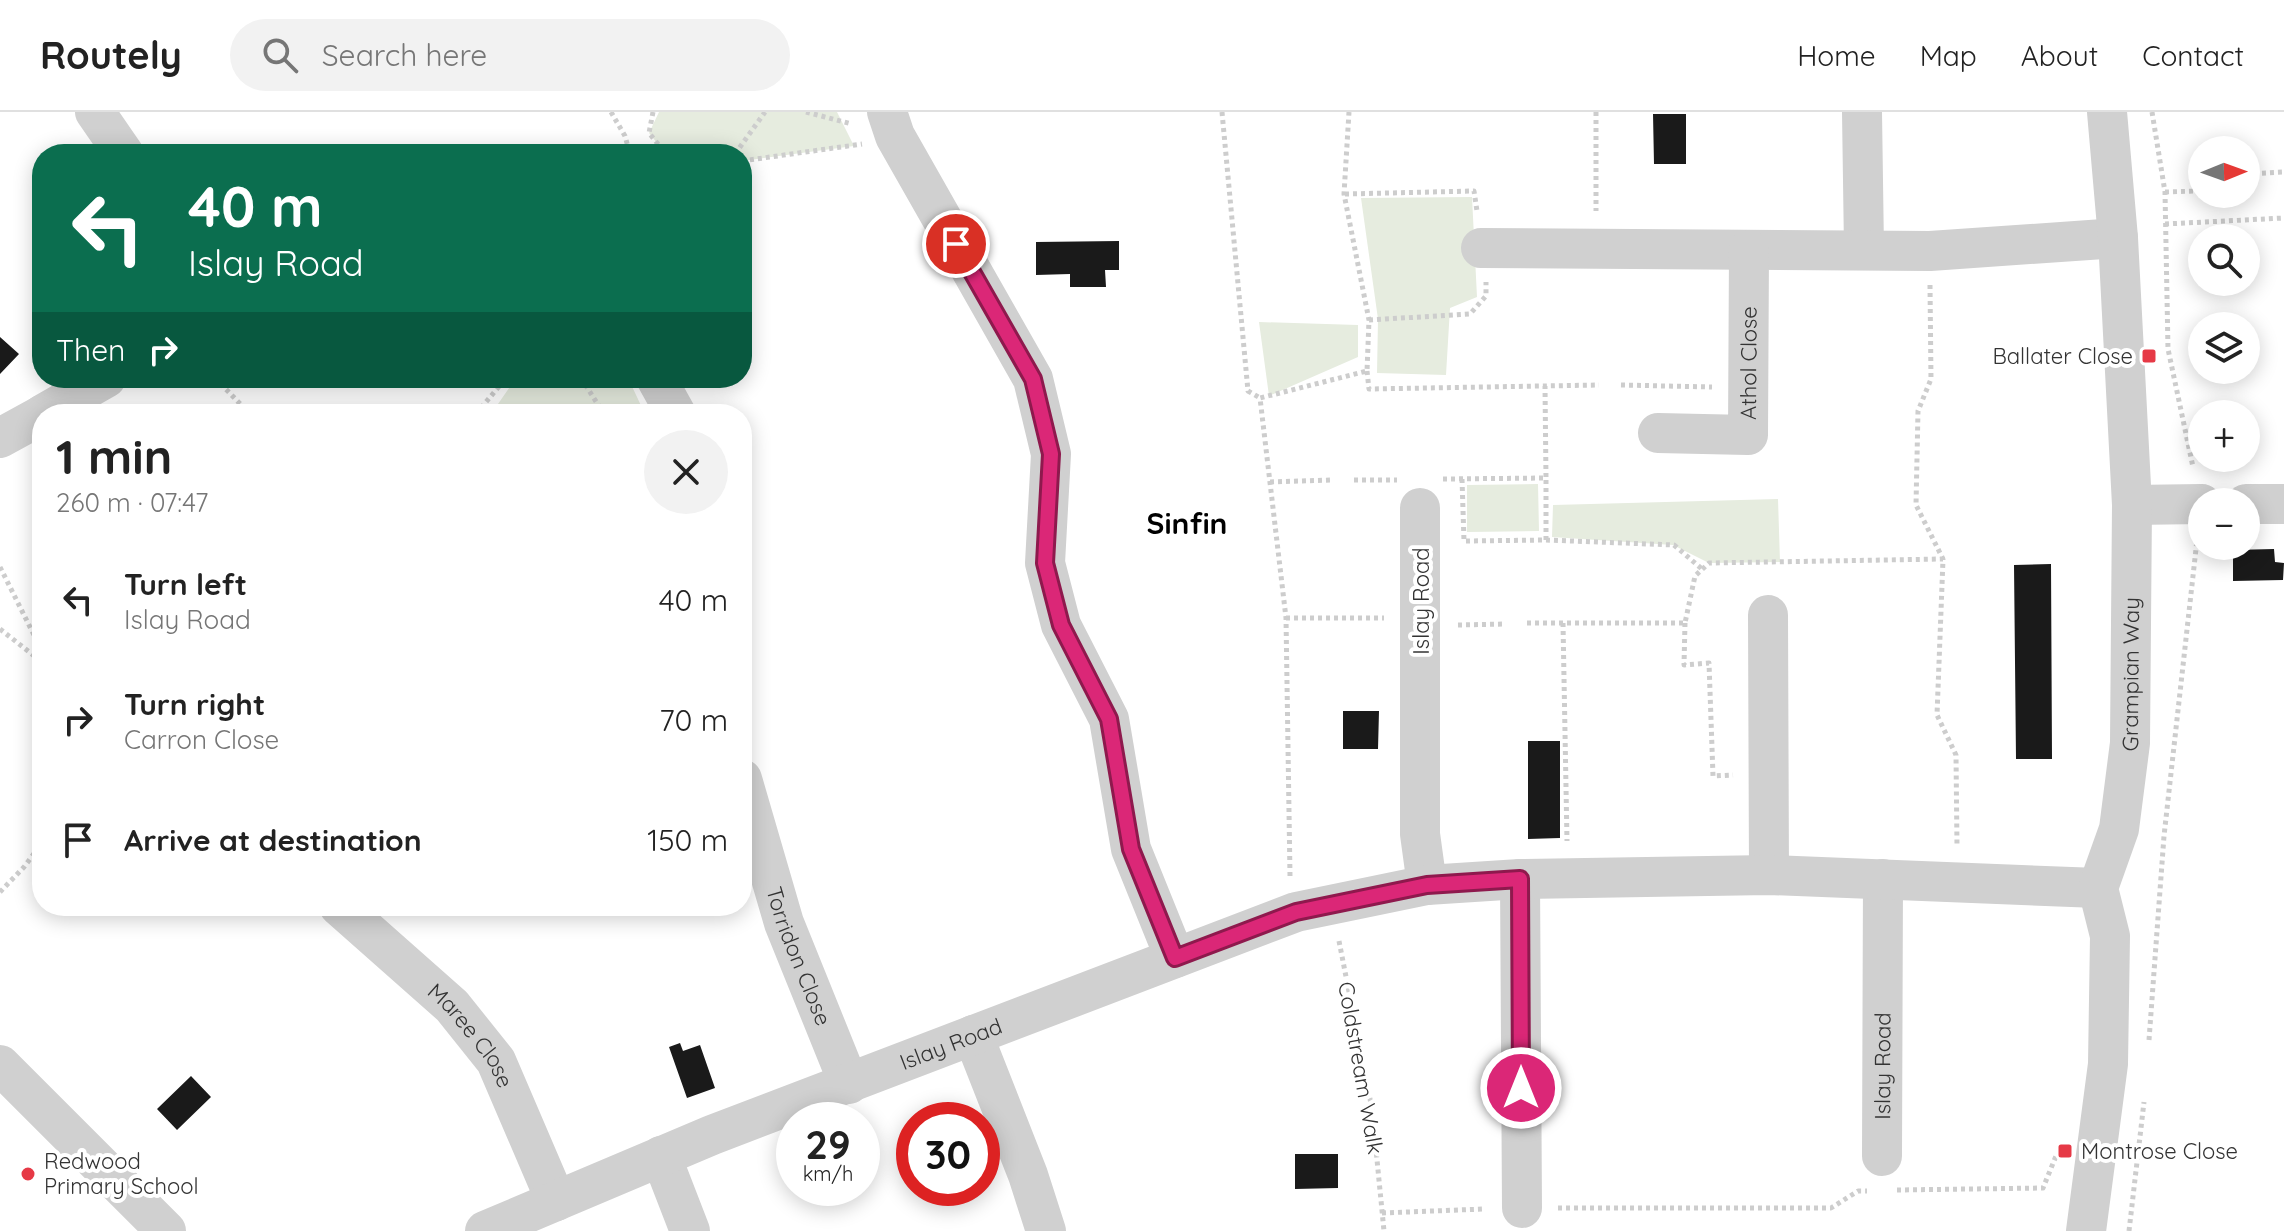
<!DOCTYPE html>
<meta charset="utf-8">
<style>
:root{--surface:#fff;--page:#f2f2f2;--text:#222;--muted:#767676;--line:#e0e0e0}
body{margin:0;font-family:Quicksand,sans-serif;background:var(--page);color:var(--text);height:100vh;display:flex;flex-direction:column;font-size:30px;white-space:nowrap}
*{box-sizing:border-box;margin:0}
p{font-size:26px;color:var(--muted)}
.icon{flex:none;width:44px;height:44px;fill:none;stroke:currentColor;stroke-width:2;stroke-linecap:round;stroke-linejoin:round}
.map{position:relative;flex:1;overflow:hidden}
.drawer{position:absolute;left:32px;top:292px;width:720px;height:512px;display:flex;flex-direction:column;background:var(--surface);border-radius:32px;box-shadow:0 4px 20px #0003}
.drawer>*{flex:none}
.top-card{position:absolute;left:32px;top:32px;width:720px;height:244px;border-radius:32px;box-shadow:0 4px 20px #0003;background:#0b6e4f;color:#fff;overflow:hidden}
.needle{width:52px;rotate:89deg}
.tools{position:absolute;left:2188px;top:24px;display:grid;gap:16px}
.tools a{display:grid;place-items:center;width:72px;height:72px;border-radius:50%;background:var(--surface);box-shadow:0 4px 20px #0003;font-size:40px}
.speed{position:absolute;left:776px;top:990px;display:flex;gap:16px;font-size:40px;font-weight:700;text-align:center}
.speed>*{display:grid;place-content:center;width:104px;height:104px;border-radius:50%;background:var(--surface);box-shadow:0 4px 20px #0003;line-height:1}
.speed small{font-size:20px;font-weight:400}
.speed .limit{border:12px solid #d22;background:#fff;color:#111}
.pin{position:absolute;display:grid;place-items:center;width:68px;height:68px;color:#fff;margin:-34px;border:4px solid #fff;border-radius:50%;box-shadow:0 2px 8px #0007}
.me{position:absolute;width:88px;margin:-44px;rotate:0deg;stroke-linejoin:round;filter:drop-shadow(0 0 6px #0008)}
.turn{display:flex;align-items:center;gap:28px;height:168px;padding:0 24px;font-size:36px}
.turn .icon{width:104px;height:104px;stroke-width:2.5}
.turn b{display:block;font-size:56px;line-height:68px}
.then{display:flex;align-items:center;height:76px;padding:0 24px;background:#0003;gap:16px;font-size:30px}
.round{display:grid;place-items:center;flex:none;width:84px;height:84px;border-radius:42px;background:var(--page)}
.overview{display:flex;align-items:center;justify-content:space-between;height:136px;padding:0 24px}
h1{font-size:48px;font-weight:700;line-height:60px}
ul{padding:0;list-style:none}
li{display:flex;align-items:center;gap:24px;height:120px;padding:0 24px}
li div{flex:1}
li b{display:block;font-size:30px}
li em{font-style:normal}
header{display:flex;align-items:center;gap:48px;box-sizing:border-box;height:112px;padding:0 40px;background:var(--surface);border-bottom:2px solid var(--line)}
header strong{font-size:38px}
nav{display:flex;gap:44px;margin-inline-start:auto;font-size:28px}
.search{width:560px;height:72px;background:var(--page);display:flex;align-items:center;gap:20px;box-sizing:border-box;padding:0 28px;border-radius:44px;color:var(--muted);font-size:30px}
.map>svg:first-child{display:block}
.green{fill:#e6ecdf}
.building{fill:#1a1a1a}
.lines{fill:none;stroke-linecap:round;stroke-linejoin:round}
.path{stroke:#cdcdcd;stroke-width:5;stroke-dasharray:4 4;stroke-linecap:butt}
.minor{stroke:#d0d0d0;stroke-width:40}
.route-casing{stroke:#8e194d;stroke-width:20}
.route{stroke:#db2777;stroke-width:14}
.poi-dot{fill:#e63946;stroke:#fff;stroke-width:3}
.labels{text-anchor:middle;stroke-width:8;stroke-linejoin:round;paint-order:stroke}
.poi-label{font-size:22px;fill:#333;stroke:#fff;text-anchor:start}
.street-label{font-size:22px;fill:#333;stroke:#fff}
.district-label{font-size:30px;font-weight:bold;fill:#000;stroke:#fff}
</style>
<header>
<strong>Routely</strong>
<div class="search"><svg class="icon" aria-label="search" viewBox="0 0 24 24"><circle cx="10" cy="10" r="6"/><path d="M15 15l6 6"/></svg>Search here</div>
<nav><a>Home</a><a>Map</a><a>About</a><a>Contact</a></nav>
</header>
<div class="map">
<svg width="2284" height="1119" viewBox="0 0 2284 1119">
<rect width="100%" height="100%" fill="#fff"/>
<path class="green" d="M 659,0 L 837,0 L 854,34 L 742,49 L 742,42 L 666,42 L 649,21 Z
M 1472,85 L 1477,185 L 1450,196 L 1446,263 L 1377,261 L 1378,207 L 1361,86 Z
M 1259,210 L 1358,213 L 1358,245 L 1269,284 Z
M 516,266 L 628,266 L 645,302 L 491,302 Z
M 1538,372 L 1539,419 L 1467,420 L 1467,373 Z
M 1778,387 L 1780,450 L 1709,451 L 1673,433 L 1552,425 L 1553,393 Z"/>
<path class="building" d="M 1653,2 L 1686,2 L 1686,52 L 1654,52 Z
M 1119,129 L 1119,158 L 1105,158 L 1106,175 L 1070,175 L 1070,162 L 1036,163 L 1036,130 Z
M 0,225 L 19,242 L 0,262 Z
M 2274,437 L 2275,450 L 2284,451 L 2283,468 L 2233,469 L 2233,438 Z
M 2051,452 L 2052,647 L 2016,647 L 2014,453 Z
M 1343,599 L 1379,599 L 1378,637 L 1343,637 Z
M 1528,629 L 1560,629 L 1560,726 L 1528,727 Z
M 680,931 L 683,939 L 700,933 L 715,976 L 687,986 L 669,935 Z
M 191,964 L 211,985 L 177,1018 L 157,997 Z
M 1295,1042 L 1338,1042 L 1338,1076 L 1295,1077 Z"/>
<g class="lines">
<path class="path" d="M 611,0 L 625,24 L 630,42
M 653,0 L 649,21 L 666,42
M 806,0 L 852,12
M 1222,0 L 1248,279 L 1260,286
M 1596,0 L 1596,99
M 2152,0 L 2165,80 L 2168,237 L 2193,355
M 735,42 L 765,0
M 742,49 L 862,32
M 2246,62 L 2284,60
M 2165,80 L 2197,79 L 2195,63 L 2202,63
M 1345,82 L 1474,79 L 1477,99
M 2165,112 L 2284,106
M 1930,173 L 1931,267 L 1918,299 L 1916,393 L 1943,447
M 1369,208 L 1470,202 L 1486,184 L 1486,170
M 1367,259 L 1369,277 L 1599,273
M 215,266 L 250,302
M 581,266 L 604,302
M 1621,273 L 1712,275
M 476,302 L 506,266
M 1443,367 L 1546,366 L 1545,274
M 1462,367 L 1464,429 L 1546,428 L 1674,433 L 1702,457
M 1354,368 L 1397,368
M 1270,370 L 1333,368
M 1546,428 L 1546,366
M 0,455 L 42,539
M 1286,506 L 1384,506
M 1527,511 L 1685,511 L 1695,464 L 1709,451 L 1943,447 L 1937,603 L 1956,643 L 1957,734
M 1563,511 L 1567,729
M 1685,511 L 1684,553 L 1709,551 L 1713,664 L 1733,663
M 1458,513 L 1506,512
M 0,517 L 33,543 L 42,547
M 1290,764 L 1286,506 L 1260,286 L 1367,259 L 1369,208 L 1344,82 L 1349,0
M 0,780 L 24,755 L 42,731
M 1339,829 L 1372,997 L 1384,1119
M 2149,928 L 2164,724 L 2197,428
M 1897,1078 L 2043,1076 L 2056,1044 L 2058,1044
M 1558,1096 L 1831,1096 L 1858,1079 L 1867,1079
M 1382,1101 L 1484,1097
M 2129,1119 L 2144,990"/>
<g class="minor">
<path d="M 95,0 L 124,42"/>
<path d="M 887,0 L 895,24 L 1033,267 L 1051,342 L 1045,451 L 1061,513 L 1109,607 L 1131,737 L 1175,846"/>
<path d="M 1862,0 L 1864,137"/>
<path d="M 1481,136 L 1930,139 L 2118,126"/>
<path d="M 656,266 L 676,302"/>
<path d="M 43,302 L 106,266"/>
<path id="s1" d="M 1658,321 L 1748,323 L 1749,138"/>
<path d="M 0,326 L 42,303"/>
<path d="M 2246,392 L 2284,392"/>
<path d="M 2132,393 L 2202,392"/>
<path d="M 1420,396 L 1420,722 L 1427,773"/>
<path d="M 1768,503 L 1769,763"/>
<path id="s2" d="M 742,667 L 784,811 L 849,972"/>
<path d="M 1520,767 L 1522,1096"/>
<path id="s3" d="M 339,794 L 452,894 L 496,949 L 556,1089"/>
<path d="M 973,923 L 1028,1063 L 1046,1119"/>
<path d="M 0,953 L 166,1119"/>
<path d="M 661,1044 L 690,1119"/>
<path id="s4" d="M 1882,1044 L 1883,767"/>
<path id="s5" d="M 485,1119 L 712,1023 L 1296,800 L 1427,773 L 1520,767 L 1769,763 L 2098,776"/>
<path id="s6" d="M 2086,1119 L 2108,952 L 2110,824 L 2098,776 L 2119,717 L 2130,631 L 2132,393 L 2118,126 L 2107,0"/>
</g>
</g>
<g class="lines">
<g class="route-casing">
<path id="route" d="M 956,132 L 1033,267 L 1051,342 L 1045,451 L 1061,513 L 1109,607 L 1131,737 L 1175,846 L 1296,800 L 1427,773 L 1520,767 L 1521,976"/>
</g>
<use href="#route" class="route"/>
</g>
<g class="poi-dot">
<rect x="2141" y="236" width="16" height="16" rx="4"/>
<rect x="2057" y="1031" width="16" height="16" rx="4"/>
<circle cx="28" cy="1062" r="8"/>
</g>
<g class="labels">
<g class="poi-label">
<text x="2133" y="252" text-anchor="end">Ballater Close</text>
<text x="2081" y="1047">Montrose Close</text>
<text x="44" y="1057">Redwood<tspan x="44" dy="25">Primary School</tspan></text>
</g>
<g class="street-label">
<text dy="8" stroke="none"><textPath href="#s1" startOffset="162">Athol Close</textPath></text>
<text transform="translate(1421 489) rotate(-90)" y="8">Islay Road</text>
<text dy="8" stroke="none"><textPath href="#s6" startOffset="564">Grampian Way</textPath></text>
<text dy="8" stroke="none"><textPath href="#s2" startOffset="186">Torridon Close</textPath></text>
<text dy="8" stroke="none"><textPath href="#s3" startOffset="186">Maree Close</textPath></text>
<text dy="8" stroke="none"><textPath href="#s5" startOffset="502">Islay Road</textPath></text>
<text dy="8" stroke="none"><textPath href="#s4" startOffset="90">Islay Road</textPath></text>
<text transform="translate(1361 956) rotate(80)" y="8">Coldstream Walk</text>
</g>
<g class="district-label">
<text x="1187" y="422">Sinfin</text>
</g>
</g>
</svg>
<div class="tools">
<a><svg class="needle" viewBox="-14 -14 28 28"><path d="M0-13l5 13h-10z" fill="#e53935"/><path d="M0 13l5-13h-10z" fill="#767676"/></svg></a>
<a><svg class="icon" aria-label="search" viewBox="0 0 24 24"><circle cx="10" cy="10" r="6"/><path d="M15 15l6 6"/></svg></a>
<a><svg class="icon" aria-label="layers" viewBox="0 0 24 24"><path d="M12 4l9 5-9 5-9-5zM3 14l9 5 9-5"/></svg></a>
<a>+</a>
<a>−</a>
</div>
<div class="speed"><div>29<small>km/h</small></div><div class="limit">30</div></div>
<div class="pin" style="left:956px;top:132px;background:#d93025"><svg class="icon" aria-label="arrive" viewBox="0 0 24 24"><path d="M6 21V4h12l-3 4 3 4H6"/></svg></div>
<svg class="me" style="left:1521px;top:976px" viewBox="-20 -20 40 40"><circle r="17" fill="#db2777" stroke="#fff" stroke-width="3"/><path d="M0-11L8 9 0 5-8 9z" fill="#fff"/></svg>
<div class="top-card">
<div class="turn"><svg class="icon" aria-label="left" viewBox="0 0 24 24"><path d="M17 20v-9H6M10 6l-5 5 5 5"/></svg><div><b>40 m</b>Islay Road</div></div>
<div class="then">Then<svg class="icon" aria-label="right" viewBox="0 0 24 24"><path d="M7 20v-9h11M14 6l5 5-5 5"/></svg></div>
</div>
<section class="drawer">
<div class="overview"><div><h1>1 min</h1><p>260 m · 07:47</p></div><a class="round"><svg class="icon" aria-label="close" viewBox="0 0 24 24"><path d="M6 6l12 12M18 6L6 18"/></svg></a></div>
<ul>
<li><svg class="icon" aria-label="left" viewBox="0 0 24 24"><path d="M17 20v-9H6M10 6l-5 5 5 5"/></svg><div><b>Turn left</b><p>Islay Road</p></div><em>40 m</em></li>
<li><svg class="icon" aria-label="right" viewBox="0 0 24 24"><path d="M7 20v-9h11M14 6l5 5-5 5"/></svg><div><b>Turn right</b><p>Carron Close</p></div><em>70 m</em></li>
<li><svg class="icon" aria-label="arrive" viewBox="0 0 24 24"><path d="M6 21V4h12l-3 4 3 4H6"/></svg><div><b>Arrive at destination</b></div><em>150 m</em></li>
</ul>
</section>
</div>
